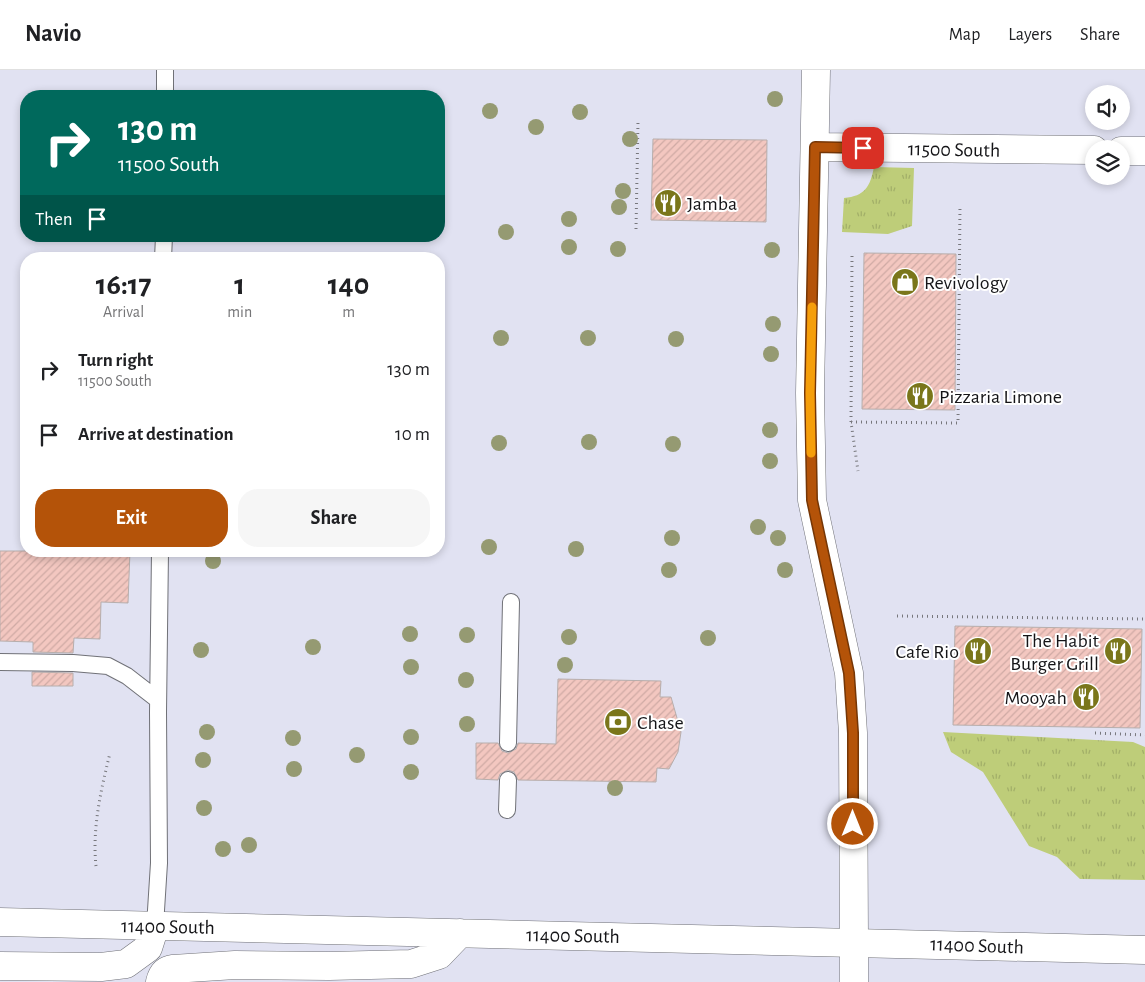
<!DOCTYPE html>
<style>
:root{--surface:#fff;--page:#f6f6f6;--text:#202124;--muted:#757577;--line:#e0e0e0;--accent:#b45309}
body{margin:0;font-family:"Alegreya Sans",sans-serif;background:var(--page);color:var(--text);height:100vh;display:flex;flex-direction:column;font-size:19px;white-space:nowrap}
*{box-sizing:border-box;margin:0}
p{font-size:16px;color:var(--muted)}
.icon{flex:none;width:28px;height:28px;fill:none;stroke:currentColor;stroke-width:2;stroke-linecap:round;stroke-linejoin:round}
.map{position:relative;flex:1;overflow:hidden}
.details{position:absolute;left:20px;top:182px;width:425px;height:305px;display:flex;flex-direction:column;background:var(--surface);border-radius:20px;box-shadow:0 2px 8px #0003}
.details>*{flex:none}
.banner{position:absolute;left:20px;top:20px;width:425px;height:152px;border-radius:20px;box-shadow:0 2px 8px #0003;background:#00695c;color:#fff;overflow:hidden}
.tools{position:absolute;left:1085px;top:15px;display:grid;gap:10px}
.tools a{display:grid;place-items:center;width:45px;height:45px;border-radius:50%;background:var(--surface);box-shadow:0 2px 8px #0003;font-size:25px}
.pin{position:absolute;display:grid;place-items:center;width:42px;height:42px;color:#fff;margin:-21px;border-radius:10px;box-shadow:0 2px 8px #0006}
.me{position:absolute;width:55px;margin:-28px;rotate:0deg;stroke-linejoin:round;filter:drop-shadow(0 0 4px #0008)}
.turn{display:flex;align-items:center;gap:18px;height:105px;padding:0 15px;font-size:22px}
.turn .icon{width:65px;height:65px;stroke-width:2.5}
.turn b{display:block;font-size:35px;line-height:42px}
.then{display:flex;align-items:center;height:48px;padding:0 15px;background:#0003;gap:10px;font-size:19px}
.eta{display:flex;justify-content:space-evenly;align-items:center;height:85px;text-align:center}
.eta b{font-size:30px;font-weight:600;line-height:35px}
.button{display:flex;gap:10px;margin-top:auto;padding:10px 15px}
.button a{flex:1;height:58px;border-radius:20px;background:var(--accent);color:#fff;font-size:20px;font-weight:600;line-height:58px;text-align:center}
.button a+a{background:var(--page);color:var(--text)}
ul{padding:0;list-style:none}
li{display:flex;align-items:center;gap:15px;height:65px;padding:0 15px}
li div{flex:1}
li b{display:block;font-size:19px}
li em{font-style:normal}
header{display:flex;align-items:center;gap:30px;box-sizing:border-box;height:70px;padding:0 25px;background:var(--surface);border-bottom:1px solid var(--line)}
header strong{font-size:24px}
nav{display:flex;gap:28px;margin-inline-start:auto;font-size:18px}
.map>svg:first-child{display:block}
.built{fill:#e1e2f2;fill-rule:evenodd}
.grass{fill:url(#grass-tufts)}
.building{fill:url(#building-hatch);stroke:#b7aeac}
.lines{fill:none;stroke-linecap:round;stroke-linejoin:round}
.service-casing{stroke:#707177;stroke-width:18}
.minor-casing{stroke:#707177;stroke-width:29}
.tertiary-casing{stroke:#707177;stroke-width:29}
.primary-casing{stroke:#707177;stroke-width:29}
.path{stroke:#77777c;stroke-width:3;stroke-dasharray:1 4;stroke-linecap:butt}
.service{stroke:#fff;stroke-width:16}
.minor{stroke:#fff;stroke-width:28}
.tertiary{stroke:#fff;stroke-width:28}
.primary{stroke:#fff;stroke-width:28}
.tree{fill:#959a72}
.route-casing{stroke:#753606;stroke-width:12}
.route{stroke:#b45309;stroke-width:9}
.slow{stroke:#f59e0b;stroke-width:9}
.labels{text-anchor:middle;stroke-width:4;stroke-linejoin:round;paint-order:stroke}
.street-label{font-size:20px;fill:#141417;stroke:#fff}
.poi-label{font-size:20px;fill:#141417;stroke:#fff;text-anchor:start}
</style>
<header>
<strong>Navio</strong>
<nav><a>Map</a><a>Layers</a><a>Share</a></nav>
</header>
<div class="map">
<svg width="1145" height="912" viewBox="0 0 1145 912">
<defs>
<pattern id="grass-tufts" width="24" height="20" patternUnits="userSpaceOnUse" patternTransform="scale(1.25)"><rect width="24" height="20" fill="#becd79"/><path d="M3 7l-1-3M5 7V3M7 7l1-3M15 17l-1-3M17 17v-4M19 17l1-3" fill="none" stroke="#a2af68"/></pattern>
<pattern id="building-hatch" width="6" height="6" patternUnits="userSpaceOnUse" patternTransform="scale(1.25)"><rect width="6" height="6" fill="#f3c7c0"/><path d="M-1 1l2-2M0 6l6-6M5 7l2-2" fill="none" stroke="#cfaaa4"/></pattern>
</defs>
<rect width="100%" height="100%" fill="#ececf4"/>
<path class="built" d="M 0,0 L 1145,0 L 1145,912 L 0,912 ZM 1094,24 L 1121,24 L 1121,51 L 1094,51 ZM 26,26 L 439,26 L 439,166 L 26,166 ZM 1094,79 L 1121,79 L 1121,106 L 1094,106 ZM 26,189 L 439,189 L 439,481 L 26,481 Z"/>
<path class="grass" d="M 874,97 L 914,98 L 912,156 L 888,164 L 842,162 L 844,128 C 865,126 870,117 874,97 Z
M 943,662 L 1133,672 L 1145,677 L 1145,810 L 1080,809 L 1057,787 L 1029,776 L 983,702 L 951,682 Z"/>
<path class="building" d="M 653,69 L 767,70 L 766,152 L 651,150 Z
M 864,183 L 956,184 L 955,340 L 862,339 Z
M 0,481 L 130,481 L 128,533 L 101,532 L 100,569 L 74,568 L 73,583 L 33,582 L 33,572 L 0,571 Z
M 955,556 L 1142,559 L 1140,658 L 953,655 Z
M 32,602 L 73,603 L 73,616 L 32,616 Z
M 558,609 L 661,611 L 660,627 L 671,627 L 681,662 L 678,682 L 669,699 L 657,698 L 656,712 L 518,710 L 514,702 L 508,700 L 500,704 L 498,710 L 476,709 L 476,673 L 498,673 L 502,681 L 508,683 L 516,679 L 518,673 L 556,674 Z"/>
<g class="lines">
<g class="service-casing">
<path id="service" d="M 165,26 L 165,0
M 163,189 L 164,166
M 0,592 L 73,593 L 108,596 L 127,606 L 158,630
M 508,673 L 511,532
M 507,740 L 508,710
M 155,856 L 159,793 L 158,642 L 160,481"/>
</g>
<g class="minor-casing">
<path id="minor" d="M 816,0 L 810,323 L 812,430 L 849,603 L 853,663 L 854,872
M 815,77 L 1094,80
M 1121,81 L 1145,81"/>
</g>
<g class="tertiary-casing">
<path id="tertiary" d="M 854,872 L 854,912"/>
</g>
<g class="primary-casing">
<path id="primary" d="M 0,852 L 1145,880
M 0,896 L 101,897 L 126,894 L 148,878 L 155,856
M 160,912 C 162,904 165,900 173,899 L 235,895 L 329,896 L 411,894 L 439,885 L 460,863"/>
</g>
<path class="path" d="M 636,159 L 638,51
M 852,186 L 851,352 L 858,401
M 851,352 L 958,353 L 960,135
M 897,546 L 1145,549
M 1095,663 L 1145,665
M 96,796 C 92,758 101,720 110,683"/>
<use href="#service" class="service"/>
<use href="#minor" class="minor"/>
<use href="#tertiary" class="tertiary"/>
<use href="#primary" class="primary"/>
</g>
<g class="tree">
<circle cx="775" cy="29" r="8"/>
<circle cx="490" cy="41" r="8"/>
<circle cx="580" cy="42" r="8"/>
<circle cx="536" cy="57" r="8"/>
<circle cx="630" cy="69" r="8"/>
<circle cx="623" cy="121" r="8"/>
<circle cx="619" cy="137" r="8"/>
<circle cx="569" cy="149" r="8"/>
<circle cx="506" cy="162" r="8"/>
<circle cx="569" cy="177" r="8"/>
<circle cx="618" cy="179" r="8"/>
<circle cx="772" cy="180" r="8"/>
<circle cx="773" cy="254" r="8"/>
<circle cx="501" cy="268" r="8"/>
<circle cx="588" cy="268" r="8"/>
<circle cx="676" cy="269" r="8"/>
<circle cx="771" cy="284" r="8"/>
<circle cx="770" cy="360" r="8"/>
<circle cx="589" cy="372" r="8"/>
<circle cx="499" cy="373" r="8"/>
<circle cx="673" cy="374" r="8"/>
<circle cx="770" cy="391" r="8"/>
<circle cx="758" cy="457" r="8"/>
<circle cx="672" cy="468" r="8"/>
<circle cx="778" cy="468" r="8"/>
<circle cx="489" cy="477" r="8"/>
<circle cx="576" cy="479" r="8"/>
<circle cx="213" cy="491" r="8"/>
<circle cx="669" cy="500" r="8"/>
<circle cx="785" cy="500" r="8"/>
<circle cx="410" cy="564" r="8"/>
<circle cx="467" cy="565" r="8"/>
<circle cx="569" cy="567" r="8"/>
<circle cx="708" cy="568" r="8"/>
<circle cx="313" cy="577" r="8"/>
<circle cx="201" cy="580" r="8"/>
<circle cx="565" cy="595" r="8"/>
<circle cx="411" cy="597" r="8"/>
<circle cx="466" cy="610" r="8"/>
<circle cx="467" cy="654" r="8"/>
<circle cx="207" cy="662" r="8"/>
<circle cx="411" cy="667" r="8"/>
<circle cx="293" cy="668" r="8"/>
<circle cx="357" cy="685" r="8"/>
<circle cx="203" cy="690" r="8"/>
<circle cx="294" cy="699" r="8"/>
<circle cx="411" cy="702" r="8"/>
<circle cx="615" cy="718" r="8"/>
<circle cx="204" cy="738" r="8"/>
<circle cx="249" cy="775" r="8"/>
<circle cx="223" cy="779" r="8"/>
</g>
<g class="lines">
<g class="route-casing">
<path id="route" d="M 853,754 L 853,663 L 849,603 L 812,430 L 810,323 L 815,77 L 863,78"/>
</g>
<use href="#route" class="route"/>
<path class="slow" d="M 811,383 L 810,323 L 812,237"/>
</g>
<defs>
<g id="restaurant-disc" transform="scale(1.4375)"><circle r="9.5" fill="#7a761a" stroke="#fff"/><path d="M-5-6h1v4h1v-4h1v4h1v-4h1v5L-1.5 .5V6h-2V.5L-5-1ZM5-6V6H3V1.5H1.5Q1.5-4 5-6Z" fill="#fff"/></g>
<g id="shop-disc" transform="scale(1.4375)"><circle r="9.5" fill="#7a761a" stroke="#fff"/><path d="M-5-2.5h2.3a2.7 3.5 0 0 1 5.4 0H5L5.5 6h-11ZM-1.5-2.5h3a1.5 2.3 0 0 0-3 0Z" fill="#fff"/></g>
<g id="bank-disc" transform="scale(1.4375)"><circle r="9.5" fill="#7a761a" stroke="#fff"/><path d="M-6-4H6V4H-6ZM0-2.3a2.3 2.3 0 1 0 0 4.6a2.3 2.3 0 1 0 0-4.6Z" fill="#fff"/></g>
</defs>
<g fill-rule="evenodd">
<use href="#restaurant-disc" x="668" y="133"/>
<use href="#shop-disc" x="905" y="212"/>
<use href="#restaurant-disc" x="920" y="326"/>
<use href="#restaurant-disc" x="978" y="581"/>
<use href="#restaurant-disc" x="1118" y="581"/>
<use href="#restaurant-disc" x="1086" y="627"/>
<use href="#bank-disc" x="618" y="652"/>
</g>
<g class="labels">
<g class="street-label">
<text transform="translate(954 79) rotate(1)" y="7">11500 South</text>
<text transform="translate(168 856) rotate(1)" y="7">11400 South</text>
<text transform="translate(573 865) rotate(1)" y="7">11400 South</text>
<text transform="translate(977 875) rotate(2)" y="7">11400 South</text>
</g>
<g class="poi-label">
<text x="687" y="140">Jamba</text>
<text x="924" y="219">Revivology</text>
<text x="939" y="333">Pizzaria Limone</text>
<text x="1099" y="577" text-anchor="end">The Habit<tspan x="1099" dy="23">Burger Grill</tspan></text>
<text x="959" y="588" text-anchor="end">Cafe Rio</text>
<text x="1067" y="634" text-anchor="end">Mooyah</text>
<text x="637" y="659">Chase</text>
</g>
</g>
</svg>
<div class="tools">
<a><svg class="icon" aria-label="sound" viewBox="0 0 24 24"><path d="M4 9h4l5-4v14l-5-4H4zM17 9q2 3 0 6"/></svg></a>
<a><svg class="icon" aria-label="layers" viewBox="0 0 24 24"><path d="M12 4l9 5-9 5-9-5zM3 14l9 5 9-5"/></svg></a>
</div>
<div class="pin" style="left:863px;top:78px;background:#d93025"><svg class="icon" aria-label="arrive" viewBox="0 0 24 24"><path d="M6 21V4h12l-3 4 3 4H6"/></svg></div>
<svg class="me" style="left:853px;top:754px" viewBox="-20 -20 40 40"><circle r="17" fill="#b45309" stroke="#fff" stroke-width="3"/><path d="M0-11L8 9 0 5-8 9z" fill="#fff"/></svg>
<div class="banner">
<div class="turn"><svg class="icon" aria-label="right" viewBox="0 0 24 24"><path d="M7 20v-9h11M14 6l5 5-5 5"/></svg><div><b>130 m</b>11500 South</div></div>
<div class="then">Then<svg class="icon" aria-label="arrive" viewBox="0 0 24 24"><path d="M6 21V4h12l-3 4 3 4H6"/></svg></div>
</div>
<section class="details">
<div class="eta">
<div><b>16:17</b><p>Arrival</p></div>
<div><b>1</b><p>min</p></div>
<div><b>140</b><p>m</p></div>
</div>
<ul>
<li><svg class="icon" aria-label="right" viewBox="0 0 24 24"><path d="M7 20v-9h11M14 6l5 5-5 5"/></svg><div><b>Turn right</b><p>11500 South</p></div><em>130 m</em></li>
<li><svg class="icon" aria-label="arrive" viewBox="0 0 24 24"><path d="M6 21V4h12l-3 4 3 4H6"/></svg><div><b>Arrive at destination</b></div><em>10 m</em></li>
</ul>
<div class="button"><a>Exit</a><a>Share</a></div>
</section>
</div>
